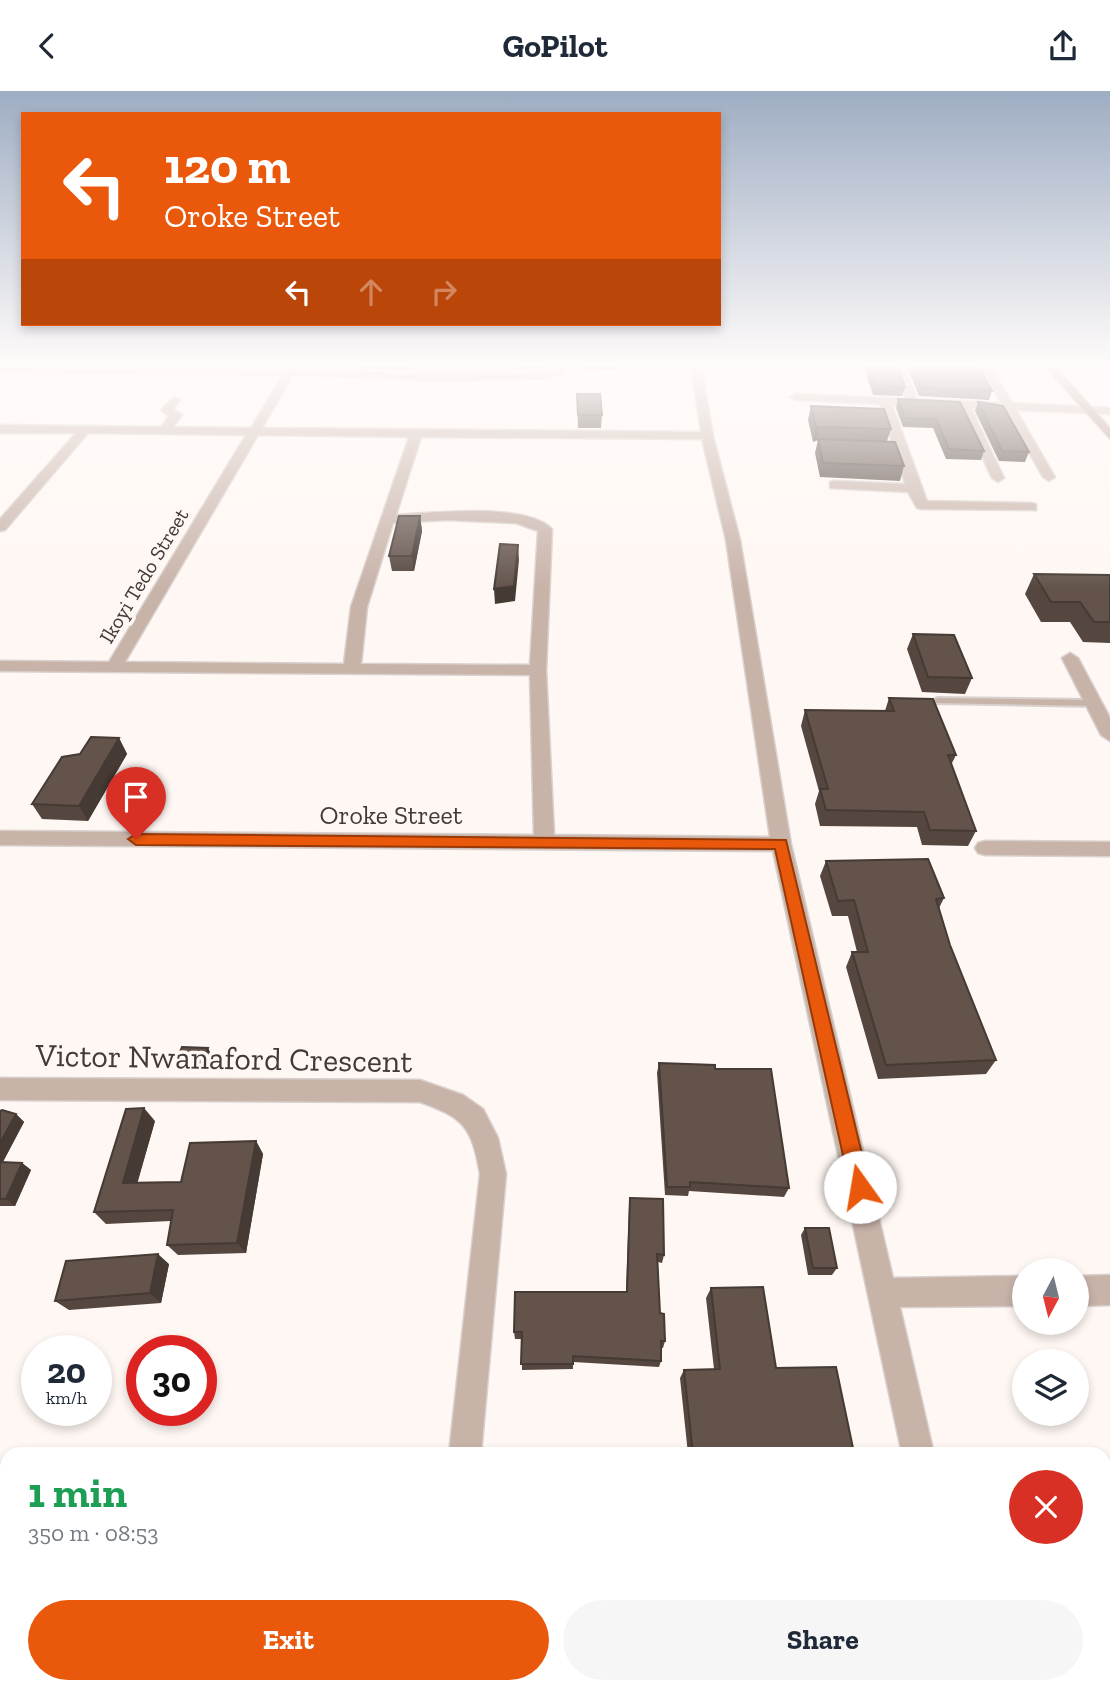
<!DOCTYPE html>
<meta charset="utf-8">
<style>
:root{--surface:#fff;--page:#f6f6f7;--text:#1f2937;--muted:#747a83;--accent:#ea580c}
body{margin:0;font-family:"Zilla Slab",serif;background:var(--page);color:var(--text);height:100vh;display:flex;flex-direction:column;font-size:26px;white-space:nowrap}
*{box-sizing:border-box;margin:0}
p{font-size:23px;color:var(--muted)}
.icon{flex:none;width:38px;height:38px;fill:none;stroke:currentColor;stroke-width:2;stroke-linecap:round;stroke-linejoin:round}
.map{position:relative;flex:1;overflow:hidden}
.side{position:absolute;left:0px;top:1356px;width:1111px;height:247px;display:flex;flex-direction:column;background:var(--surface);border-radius:21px 21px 0 0;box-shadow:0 4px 10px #0003}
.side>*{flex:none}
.hud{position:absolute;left:21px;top:21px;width:700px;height:214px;border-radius:0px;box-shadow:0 4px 10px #0003;background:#ea580c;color:#fff;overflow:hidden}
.needle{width:46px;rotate:187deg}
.buttons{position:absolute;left:1012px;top:1167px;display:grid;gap:14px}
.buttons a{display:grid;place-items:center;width:77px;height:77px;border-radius:50%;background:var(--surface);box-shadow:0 4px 10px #0003;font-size:35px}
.speed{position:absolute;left:21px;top:1244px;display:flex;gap:14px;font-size:35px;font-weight:700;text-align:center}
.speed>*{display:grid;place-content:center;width:91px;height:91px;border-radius:50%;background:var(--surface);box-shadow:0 4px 10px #0003;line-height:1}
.speed small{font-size:18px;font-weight:400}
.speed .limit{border:10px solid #d22;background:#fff;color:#111}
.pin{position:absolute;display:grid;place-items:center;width:60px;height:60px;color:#fff;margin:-72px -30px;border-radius:50% 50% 50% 0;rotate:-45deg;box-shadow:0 0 7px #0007}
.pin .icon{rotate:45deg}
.me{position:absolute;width:77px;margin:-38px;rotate:347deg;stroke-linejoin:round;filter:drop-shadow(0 0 5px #0008)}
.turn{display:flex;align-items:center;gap:24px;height:147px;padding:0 28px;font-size:32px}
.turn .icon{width:91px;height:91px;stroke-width:2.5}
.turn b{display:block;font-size:49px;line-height:60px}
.lanes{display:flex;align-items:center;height:66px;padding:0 28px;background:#0003;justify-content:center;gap:35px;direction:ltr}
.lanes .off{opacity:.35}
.round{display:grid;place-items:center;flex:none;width:74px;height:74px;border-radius:37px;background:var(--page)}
.overview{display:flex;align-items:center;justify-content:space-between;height:119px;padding:0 28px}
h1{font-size:42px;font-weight:700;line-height:52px;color:#1e9e55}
.button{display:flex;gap:14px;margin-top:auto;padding:14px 28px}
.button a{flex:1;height:80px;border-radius:42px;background:var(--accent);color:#fff;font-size:28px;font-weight:700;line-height:80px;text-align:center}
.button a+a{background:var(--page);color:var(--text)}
header{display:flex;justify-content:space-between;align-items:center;height:91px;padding:0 28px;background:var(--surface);font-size:32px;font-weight:700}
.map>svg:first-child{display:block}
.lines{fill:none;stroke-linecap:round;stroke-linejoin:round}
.lane-casing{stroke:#d9d1cd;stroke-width:4}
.street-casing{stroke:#d9d1cd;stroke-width:3}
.secondary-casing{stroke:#d9d1cd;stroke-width:3}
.lane{fill:#c8b3a9;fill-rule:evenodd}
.street{fill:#c8b3a9;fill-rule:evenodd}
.secondary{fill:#af9182;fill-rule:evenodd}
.wall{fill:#554740}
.shaded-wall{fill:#453a34}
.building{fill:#63534b;stroke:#453a34;stroke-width:2}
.route{fill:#ea580c;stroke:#983908;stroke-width:2}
.labels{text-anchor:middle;stroke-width:7;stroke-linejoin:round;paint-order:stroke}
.far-street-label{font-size:21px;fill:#423a36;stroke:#fff7f3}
.street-label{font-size:26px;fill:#423a36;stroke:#fff7f3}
.near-street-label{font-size:32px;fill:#423a36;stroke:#fff7f3}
</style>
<header><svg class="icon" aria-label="back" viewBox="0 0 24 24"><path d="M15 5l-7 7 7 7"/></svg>GoPilot<svg class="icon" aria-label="share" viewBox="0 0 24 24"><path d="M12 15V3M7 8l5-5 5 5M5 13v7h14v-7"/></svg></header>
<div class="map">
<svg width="1110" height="1602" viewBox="0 0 1110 1602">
<rect width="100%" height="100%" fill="#fff7f3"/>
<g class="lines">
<g class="lane-casing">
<path id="lane" d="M 938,607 L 1092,609 L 1096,612 L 1092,615 L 935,612 L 935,608 Z"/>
</g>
<g class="street-casing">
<path id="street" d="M 289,274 L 299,274 L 297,278 L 425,283 L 543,282 L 555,279 L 559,274 L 569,274 L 563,283 L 543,288 L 425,289 L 293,284 L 262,337 L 701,341 L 691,274 L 701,274 L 713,345 L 740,449 L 791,753 L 893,1187 L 1024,1185 L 1024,1215 L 900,1216 L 934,1363 L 902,1363 L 773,760 L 0,754 L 0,740 L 534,744 L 530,584 L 0,580 L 0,570 L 109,571 L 246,344 L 88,342 L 5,439 L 0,440 L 0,428 L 76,342 L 0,342 L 0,334 L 161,336 L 169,325 L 161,319 L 174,306 L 180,309 L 173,318 L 182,324 L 173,336 L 251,337 L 283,284 L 0,281 L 0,275 L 287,278 ZM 258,344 L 409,346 L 351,516 L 344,573 L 125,571 ZM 421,346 L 702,348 L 726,449 L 770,746 L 554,744 L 546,579 L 552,438 C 525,411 433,422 396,424 ZM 447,429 L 516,432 L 538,440 L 530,574 L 361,573 L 367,516 L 393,432 Z
M 893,274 L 903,274 L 917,308 L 1001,312 L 980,274 L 990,274 L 1012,312 L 1110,317 L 1110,323 L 1016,319 L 1055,386 L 1049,390 L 1043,386 L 1005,319 L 971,317 L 1004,387 L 998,391 L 992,387 L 959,317 L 892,314 L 927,410 L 1031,412 L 1036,413 L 1036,419 L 922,418 L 917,417 L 908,401 L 830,397 L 830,391 L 835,390 L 905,393 L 880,313 L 796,309 L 790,306 L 796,303 L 906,308 Z
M 1070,562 L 1078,567 L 1110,627 L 1110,650 L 1101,644 L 1062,567 Z
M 985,750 L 1110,751 L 1110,765 L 985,764 L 978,762 L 975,757 L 978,752 Z
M 0,987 L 420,989 L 463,1004 L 483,1018 L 498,1047 L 506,1083 L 481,1363 L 449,1363 L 480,1083 C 472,1037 465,1027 420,1011 L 0,1009 Z
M 1110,1184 L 1110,1214 L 1076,1215 L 1076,1185 Z
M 0,1514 L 7,1514 L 7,1550 L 0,1550 Z
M 950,1596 L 988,1596 L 990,1602 L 952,1602 Z"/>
</g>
<g class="secondary-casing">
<path id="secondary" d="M 1043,274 L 1054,274 L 1110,337 L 1110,348 Z"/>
</g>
<use href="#lane" class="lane"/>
<use href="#street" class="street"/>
<use href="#secondary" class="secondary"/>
</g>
<path class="wall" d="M 355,274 L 414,274 L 412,279 L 356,278 Z
M 513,274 L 546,274 L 546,277 L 513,278 Z
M 578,274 L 619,274 L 618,279 L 579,278 Z
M 863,274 L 897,274 L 905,296 L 902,305 L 873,304 Z
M 906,274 L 978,274 L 992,300 L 989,309 L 919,305 Z
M 577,303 L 602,324 L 601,337 L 578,337 Z
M 898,308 L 960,311 L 984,360 L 981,369 L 946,368 L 933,337 L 903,336 L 896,317 Z
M 978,311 L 1029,361 L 1025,371 L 999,370 L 975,320 Z
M 811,315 L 891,338 L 887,350 L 904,375 L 900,390 L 820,386 L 815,362 L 818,349 L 813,351 L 808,329 Z
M 420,425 L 422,440 L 414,480 L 392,480 L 389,465 Z
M 1034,483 L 1110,484 L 1110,552 L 1083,551 L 1070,531 L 1041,531 L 1025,503 Z
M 913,543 L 972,587 L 965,603 L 922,601 L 907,558 Z
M 889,607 L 956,664 L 951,674 L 976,740 L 968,755 L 922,754 L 917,736 L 820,735 L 815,713 L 819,700 L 801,635 L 805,619 L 885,620 Z
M 119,647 L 127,663 L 88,730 L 42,728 L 32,713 L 80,663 Z
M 826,770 L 944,807 L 939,817 L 950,854 L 996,969 L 986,983 L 878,988 L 846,876 L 852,861 L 857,861 L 848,825 L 832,825 L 820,785 Z
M 210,961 L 205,977 L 179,975 L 176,971 Z
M 659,972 L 715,978 L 789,1097 L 784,1106 L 689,1100 L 688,1105 L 665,1104 L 657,982 Z
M 0,1020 L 16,1023 L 24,1031 L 3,1071 L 22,1072 L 31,1079 L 15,1115 L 0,1115 Z
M 155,1030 L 137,1092 L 181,1091 L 256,1050 L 263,1063 L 246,1162 L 178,1164 L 167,1154 L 171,1130 L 106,1133 L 94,1121 Z
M 630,1107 L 664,1164 L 662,1172 L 658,1171 L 660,1222 L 665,1250 L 663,1257 L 661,1257 L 661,1270 L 659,1276 L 573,1271 L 573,1278 L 522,1279 L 522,1248 L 515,1248 L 514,1241 L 626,1201 L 629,1115 Z
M 805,1137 L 837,1177 L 832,1184 L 808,1184 L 801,1144 Z
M 169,1173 L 161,1212 L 69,1219 L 55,1210 Z
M 711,1197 L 776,1277 L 853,1357 L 848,1360 L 848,1363 L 688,1363 L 680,1287 L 684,1279 L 714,1278 L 706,1207 Z"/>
<path class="shaded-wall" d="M 819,336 L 816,349 L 813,351 L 816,337 Z
M 420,425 L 422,440 L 414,480 L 412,465 Z
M 518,454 L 519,469 L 515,510 L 495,513 L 494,498 Z
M 119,647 L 127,663 L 88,730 L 79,715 Z
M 208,957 L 210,961 L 205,977 L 202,972 Z
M 144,1017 L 155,1030 L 134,1104 L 123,1092 Z
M 16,1023 L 24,1031 L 0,1076 L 0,1052 Z
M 256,1050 L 263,1063 L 246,1162 L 237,1152 Z
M 22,1072 L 31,1079 L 15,1115 L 6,1108 Z
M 158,1163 L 169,1173 L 161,1212 L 150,1202 Z"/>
<path class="building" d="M 868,274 L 897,274 L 905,296 L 875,295 Z
M 912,274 L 978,274 L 992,300 L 921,297 Z
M 577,303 L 600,303 L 602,324 L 578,324 Z
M 898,308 L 960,311 L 984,360 L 949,358 L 936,328 L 905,327 Z
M 978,311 L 1003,315 L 1029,361 L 1002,360 Z
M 811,315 L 884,318 L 891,338 L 819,336 L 816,337 Z
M 818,348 L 895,351 L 904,375 L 823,372 Z
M 399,425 L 420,425 L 412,465 L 389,465 Z
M 500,453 L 518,454 L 514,495 L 494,498 Z
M 1034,483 L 1110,484 L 1110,531 L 1094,531 L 1080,511 L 1051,511 Z
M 913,543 L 954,544 L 972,587 L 928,586 Z
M 889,607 L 933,608 L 956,664 L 948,664 L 976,740 L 930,739 L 924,721 L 826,719 L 820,698 L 828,698 L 805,619 L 894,620 Z
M 91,646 L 119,647 L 79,715 L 32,713 L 62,666 L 80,663 Z
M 928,768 L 944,807 L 936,808 L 950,854 L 996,969 L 886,974 L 852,861 L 868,861 L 854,809 L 838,810 L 826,770 Z
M 182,956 L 208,957 L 202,972 L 176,971 Z
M 659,972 L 715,974 L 715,978 L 771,978 L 789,1097 L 690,1091 L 690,1096 L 667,1096 Z
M 144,1017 L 123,1092 L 181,1091 L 190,1052 L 256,1050 L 237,1152 L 167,1154 L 173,1119 L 94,1121 L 126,1018 Z
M 2,1019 L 16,1023 L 0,1052 L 0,1020 Z
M 0,1071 L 22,1072 L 6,1108 L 0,1108 Z
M 630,1107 L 663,1108 L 664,1164 L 657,1163 L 660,1222 L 664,1223 L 665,1250 L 661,1250 L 661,1270 L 573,1265 L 573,1273 L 521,1273 L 522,1241 L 514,1241 L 515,1201 L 627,1201 Z
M 805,1137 L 829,1137 L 837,1177 L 813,1177 Z
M 158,1163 L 150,1202 L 55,1210 L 66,1170 Z
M 763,1196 L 776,1277 L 836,1276 L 853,1357 L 847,1357 L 848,1363 L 693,1363 L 684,1279 L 720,1278 L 711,1197 Z"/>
<linearGradient id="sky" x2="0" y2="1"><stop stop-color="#9eadc3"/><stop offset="0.55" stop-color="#fffbfa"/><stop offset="1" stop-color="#fffbfa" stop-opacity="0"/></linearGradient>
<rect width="1110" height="498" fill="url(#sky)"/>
<path class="route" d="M 136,743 L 786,749 L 870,1096 L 867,1103 L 860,1106 L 853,1103 L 850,1096 L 775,758 L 136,754 L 128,748 Z"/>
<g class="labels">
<g class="far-street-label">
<text transform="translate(144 485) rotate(-59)" y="7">Ikoyi Tedo Street</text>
</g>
<g class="street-label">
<text x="391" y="733">Oroke Street</text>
</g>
<g class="near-street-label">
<text transform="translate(224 967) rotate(1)" y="11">Victor Nwanaford Crescent</text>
</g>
</g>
</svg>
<div class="buttons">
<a><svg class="needle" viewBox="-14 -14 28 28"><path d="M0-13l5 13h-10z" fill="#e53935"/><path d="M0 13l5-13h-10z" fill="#747a83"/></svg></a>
<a><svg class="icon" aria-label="layers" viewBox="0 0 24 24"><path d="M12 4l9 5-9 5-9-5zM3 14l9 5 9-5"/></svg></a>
</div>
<div class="speed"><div>20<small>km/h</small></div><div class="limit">30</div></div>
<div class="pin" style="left:136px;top:748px;background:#d93025"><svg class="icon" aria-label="arrive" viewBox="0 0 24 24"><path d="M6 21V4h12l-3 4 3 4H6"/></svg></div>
<svg class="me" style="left:860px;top:1096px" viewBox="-20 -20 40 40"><circle r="19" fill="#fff"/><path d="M0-13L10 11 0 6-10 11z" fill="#ea580c"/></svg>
<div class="hud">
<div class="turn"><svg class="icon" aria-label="left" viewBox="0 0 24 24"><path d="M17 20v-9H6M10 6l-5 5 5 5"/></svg><div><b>120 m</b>Oroke Street</div></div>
<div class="lanes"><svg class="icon" aria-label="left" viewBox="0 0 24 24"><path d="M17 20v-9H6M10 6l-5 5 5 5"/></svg><svg class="icon off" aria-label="ahead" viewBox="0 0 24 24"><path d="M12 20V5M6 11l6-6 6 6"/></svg><svg class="icon off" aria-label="right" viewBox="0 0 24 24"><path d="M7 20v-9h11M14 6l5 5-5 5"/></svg></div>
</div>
<section class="side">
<div class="overview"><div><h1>1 min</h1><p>350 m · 08:53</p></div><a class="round" style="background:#d93025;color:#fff"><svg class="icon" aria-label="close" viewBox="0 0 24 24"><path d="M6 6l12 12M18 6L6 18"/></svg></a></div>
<div class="button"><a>Exit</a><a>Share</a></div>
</section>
</div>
